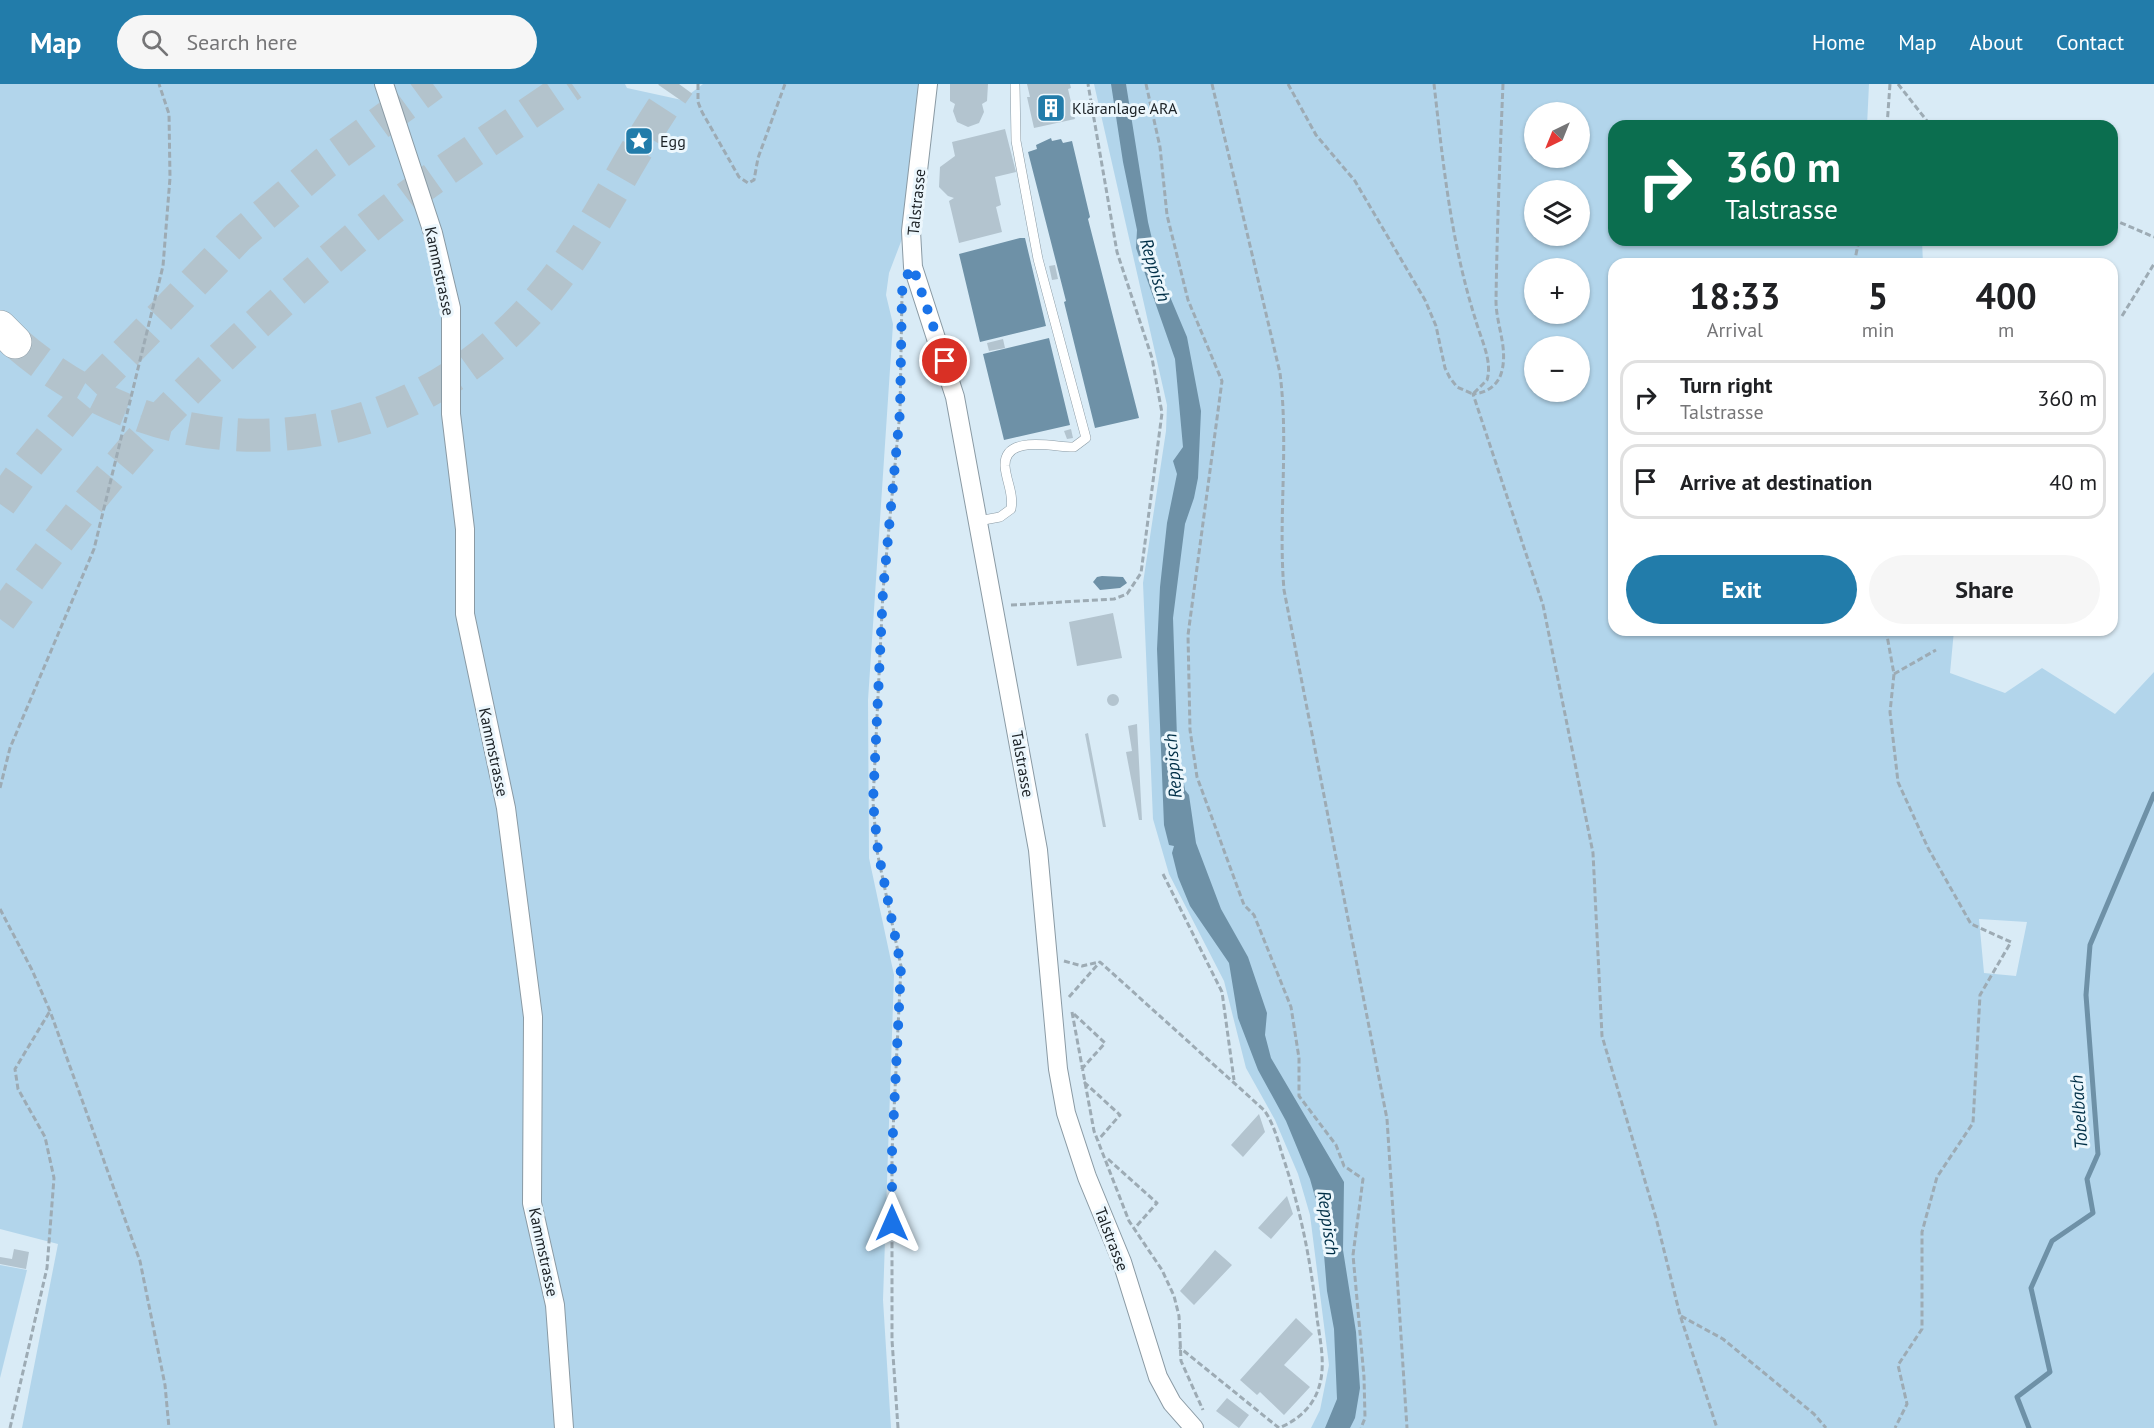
<!DOCTYPE html>
<meta charset="utf-8">
<style>
:root{--surface:#fff;--page:#f6f6f6;--text:#202124;--muted:#757577;--line:#e0e0e0;--accent:#227caa}
body{margin:0;font-family:"PT Sans",sans-serif;background:var(--page);color:var(--text);height:100vh;display:flex;flex-direction:column;font-size:22px;white-space:nowrap}
*{box-sizing:border-box;margin:0}
p{font-size:20px;color:var(--muted)}
.icon{flex:none;width:33px;height:33px;fill:none;stroke:currentColor;stroke-width:2;stroke-linecap:round;stroke-linejoin:round}
.map{position:relative;flex:1;overflow:hidden}
.details{position:absolute;left:1608px;top:174px;width:510px;height:378px;display:flex;flex-direction:column;background:var(--surface);border-radius:18px;box-shadow:0 2px 4px #0004}
.details>*{flex:none}
.banner{position:absolute;left:1608px;top:36px;width:510px;height:126px;border-radius:18px;box-shadow:0 2px 4px #0004;background:#0b6e4f;color:#fff;overflow:hidden}
.needle{width:39px;rotate:223deg}
.controls{position:absolute;left:1524px;top:18px;display:grid;gap:12px}
.controls a{display:grid;place-items:center;width:66px;height:66px;border-radius:50%;background:var(--surface);box-shadow:0 2px 4px #0004;font-size:30px}
.pin{position:absolute;display:grid;place-items:center;width:51px;height:51px;color:#fff;margin:-26px;border:3px solid #fff;border-radius:50%;box-shadow:0 2px 6px #0007}
.me{position:absolute;width:66px;margin:-33px;rotate:0deg;stroke-linejoin:round;filter:drop-shadow(0 0 4px #0008)}
.turn{display:flex;align-items:center;gap:21px;height:126px;padding:0 18px;font-size:27px}
.turn .icon{width:78px;height:78px;stroke-width:2.5}
.turn b{display:block;font-size:42px;line-height:51px}
.eta{display:flex;justify-content:space-evenly;align-items:center;height:102px;text-align:center}
.eta b{font-size:36px;font-weight:600;line-height:42px}
.cta{display:flex;gap:12px;margin-top:auto;padding:12px 18px}
.cta a{flex:1;height:69px;border-radius:36px;background:var(--accent);color:#fff;font-size:24px;font-weight:600;line-height:69px;text-align:center}
.cta a+a{background:var(--page);color:var(--text)}
ul{padding:0;list-style:none}
li{display:flex;align-items:center;gap:18px;height:75px;margin:0 12px 9px;padding:0 6px;border:3px solid var(--line);border-radius:18px}
li div{flex:1}
li b{display:block;font-size:22px}
li em{font-style:normal}
header{display:flex;align-items:center;gap:36px;box-sizing:border-box;height:84px;padding:0 30px;background:var(--accent);color:#fff}
header strong{font-size:28px}
nav{display:flex;gap:33px;margin-inline-start:auto;font-size:21px}
.search{width:420px;height:54px;background:var(--page);display:flex;align-items:center;gap:15px;box-sizing:border-box;padding:0 21px;border-radius:33px;color:var(--muted);font-size:22px}
.map>svg:first-child{display:block}
.green{fill:#b2d5eb;fill-rule:evenodd}
.water{fill:#6e91a7}
.lines{fill:none;stroke-linecap:round;stroke-linejoin:round}
.stream{stroke:#6e91a7;stroke-width:5}
.building{fill:#b3c4cf}
.motorway-tunnel{stroke:#b3c3cc;stroke-width:33;stroke-dasharray:33 16;stroke-linecap:butt}
.service-casing{stroke:#8a9aa4;stroke-width:10}
.minor-casing{stroke:#8a9aa4;stroke-width:20}
.motorway-casing{stroke:#8a9aa4;stroke-width:34}
.path{stroke:#9dabb4;stroke-width:3;stroke-dasharray:6 3;stroke-linecap:butt}
.service{stroke:#fff;stroke-width:9}
.minor{stroke:#fff;stroke-width:18}
.motorway{stroke:#fff;stroke-width:33}
.route{stroke:#1a73e8;stroke-width:10;stroke-dasharray:0 18}
.labels{text-anchor:middle;stroke-width:6;stroke-linejoin:round;paint-order:stroke}
.poi-label{font-size:16px;fill:#1c2226;stroke:#ecf7fd;text-anchor:start}
.street-label{font-size:16px;fill:#1c2226;stroke:#ecf7fd}
.water-label{font-size:18px;font-style:italic;fill:#002f47;stroke:#ecf7fd}
</style>
<header>
<strong>Map</strong>
<div class="search"><svg class="icon" aria-label="search" viewBox="0 0 24 24"><circle cx="10" cy="10" r="6"/><path d="M15 15l6 6"/></svg>Search here</div>
<nav><a>Home</a><a>Map</a><a>About</a><a>Contact</a></nav>
</header>
<div class="map">
<svg width="2154" height="1344" viewBox="0 0 2154 1344">
<rect width="100%" height="100%" fill="#d9ebf6"/>
<path class="green" d="M 0,0 L 625,0 L 627,4 L 682,16 L 703,0 L 918,0 L 902,155 L 889,189 L 886,211 L 893,240 L 868,616 L 869,774 L 894,891 L 883,1216 L 891,1344 L 22,1344 L 58,1160 L 0,1145 Z
M 1094,0 L 1869,0 L 1867,42 L 1614,42 L 1614,156 L 1922,156 L 1923,180 L 1614,180 L 1614,546 L 1954,546 L 1950,589 L 2005,609 L 2042,584 L 2115,630 L 2154,588 L 2154,1344 L 1311,1344 L 1320,1326 L 1329,1281 L 1310,1131 L 1298,1090 L 1275,1036 L 1246,984 L 1224,897 L 1169,790 L 1153,735 L 1143,499 L 1166,347 L 1167,321 ZM 1534,28 L 1580,28 L 1580,74 L 1534,74 ZM 1534,106 L 1580,106 L 1580,152 L 1534,152 ZM 1534,184 L 1580,184 L 1580,230 L 1534,230 ZM 1534,262 L 1580,262 L 1580,308 L 1534,308 ZM 1979,835 L 2027,838 L 2016,892 L 1984,889 Z
M 0,1181 L 27,1186 L 0,1294 Z"/>
<path class="water" d="M 1111,0 L 1126,0 L 1148,138 L 1160,189 L 1187,253 L 1201,327 L 1198,394 L 1194,414 L 1185,440 L 1173,534 L 1177,654 L 1185,706 L 1189,711 L 1196,759 L 1221,825 L 1248,873 L 1267,929 L 1265,951 L 1271,974 L 1344,1098 L 1343,1166 L 1356,1248 L 1360,1304 L 1355,1334 L 1350,1344 L 1325,1344 L 1337,1315 L 1334,1245 L 1327,1207 L 1321,1134 L 1310,1095 L 1286,1037 L 1258,986 L 1238,934 L 1229,879 L 1190,822 L 1178,793 L 1172,769 L 1174,762 L 1169,761 L 1164,741 L 1157,565 L 1160,503 L 1167,439 L 1177,390 L 1173,377 L 1183,363 L 1175,275 L 1136,164 L 1137,146 L 1123,78 Z
M 1051,54 L 1052,57 L 1061,55 L 1063,59 L 1072,57 L 1090,133 L 1088,135 L 1139,334 L 1095,344 L 1064,218 L 1066,217 L 1028,68 L 1037,65 L 1036,61 Z
M 1020,154 L 1025,154 L 1046,242 L 980,258 L 959,170 Z
M 1049,254 L 1070,341 L 1004,356 L 983,270 Z
M 1102,492 L 1123,493 L 1127,499 L 1120,504 L 1100,506 L 1093,498 L 1097,493 Z"/>
<g class="lines">
<path class="stream" d="M 2029,1344 L 2017,1313 L 2050,1288 L 2031,1204 L 2052,1157 L 2093,1129 L 2087,1095 L 2098,1070 L 2086,911 L 2090,861 L 2154,710"/>
</g>
<path class="building" d="M 950,0 L 988,0 L 987,17 L 982,20 L 984,28 L 979,39 L 968,43 L 957,38 L 953,27 L 955,20 L 950,17 Z
M 1027,0 L 1070,0 L 1071,4 L 1068,5 L 1075,35 L 1034,44 L 1027,13 L 1030,13 Z
M 1005,45 L 1016,88 L 995,93 L 1001,121 L 996,123 L 1002,148 L 959,159 L 949,117 L 954,114 L 948,112 L 939,103 L 940,83 L 955,72 L 952,58 Z
M 1055,181 L 1058,195 L 1052,196 L 1049,182 Z
M 1003,255 L 1005,264 L 989,267 L 987,259 Z
M 1071,345 L 1073,354 L 1067,355 L 1064,347 Z
M 1113,529 L 1122,574 L 1077,582 L 1069,538 Z
M1107 616a6 6 0 1 1 12 0a6 6 0 1 1-12 0Z
M 1137,640 L 1142,736 L 1139,736 L 1126,668 L 1132,667 L 1128,642 Z
M 1088,649 L 1106,743 L 1103,743 L 1085,650 Z
M 1259,1030 L 1265,1048 L 1243,1073 L 1231,1061 Z
M 1287,1112 L 1293,1130 L 1271,1155 L 1258,1144 Z
M 14,1165 L 29,1168 L 26,1185 L 0,1180 L 0,1173 L 12,1175 Z
M 1215,1166 L 1232,1181 L 1194,1221 L 1180,1207 Z
M 1296,1234 L 1313,1250 L 1284,1281 L 1310,1303 L 1284,1331 L 1260,1308 L 1257,1311 L 1240,1296 Z
M 1227,1314 L 1249,1331 L 1239,1344 L 1216,1327 Z"/>
<g class="lines">
<path class="motorway-tunnel" d="M 15,258 C 185,405 421,374 556,195 C 602,135 634,62 679,0
M 0,420 L 28,381 L 90,306 L 238,153 L 325,79 L 433,0
M 0,535 C 44,474 90,414 140,357 C 209,281 286,212 365,146 C 430,93 503,48 572,0"/>
<g class="service-casing">
<path id="service" d="M 978,437 L 1000,433 L 1011,425 C 1014,409 1006,397 1005,382 C 1004,349 1057,364 1074,363 L 1086,354 L 1038,175 L 1016,57 L 1015,0"/>
</g>
<g class="minor-casing">
<path id="minor" d="M 384,0 L 433,149 L 451,224 L 451,330 L 465,445 L 465,530 L 506,724 L 533,933 L 532,1119 L 555,1221 L 564,1344
M 928,0 L 911,147 L 913,183 L 955,313 L 1038,766 L 1058,985 L 1066,1029 L 1087,1093 L 1122,1178 L 1158,1293 L 1172,1319 L 1194,1344"/>
</g>
<g class="motorway-casing">
<path id="motorway" d="M 0,243 L 15,258"/>
</g>
<path class="path" d="M 698,0 L 698,18 L 702,28 L 739,93 L 748,99 L 754,96 L 758,74 L 785,0
M 1146,0 L 1160,63 L 1167,131 L 1188,216 L 1222,297 L 1188,551 L 1190,646 L 1197,693 L 1244,821 L 1254,831 L 1291,923 L 1299,974 L 1299,1012 L 1336,1061 L 1344,1082 L 1363,1095 L 1353,1171 L 1364,1293 L 1365,1334 L 1361,1344
M 1212,0 L 1280,289 C 1289,361 1278,434 1284,506 L 1387,1035 L 1407,1344
M 1288,0 L 1316,51 L 1355,97 L 1425,216 L 1436,242 L 1445,284 L 1450,294 L 1457,303 L 1473,310 L 1487,296 C 1493,277 1480,253 1475,234 C 1451,158 1443,79 1434,0
M 1503,0 C 1500,72 1497,144 1496,217 C 1496,241 1509,265 1501,290 C 1497,302 1486,309 1473,310 L 1543,521 L 1593,769 L 1602,952 L 1656,1134 L 1680,1231 L 1717,1344
M 1898,0 L 1931,42
M 1887,42 L 1890,0
M 2112,135 L 2154,153
M 1854,180 L 1859,156
M 2122,232 L 2154,180
M 1011,521 L 1114,515 L 1127,510 L 1141,489 L 1162,329 L 1152,274 L 1117,168 L 1088,0
M 1886,546 L 1894,590 L 1890,628 L 1898,698 L 1928,764 L 1971,840 L 2011,858 L 1980,911 L 1973,1039 L 1937,1093 L 1922,1148 L 1922,1245 L 1898,1281 L 1907,1320 L 1895,1344
M 1894,590 L 1936,566
M 0,704 L 10,664 L 94,465 L 163,182 L 170,94 L 169,30 L 159,0
M 1163,790 L 1222,908 L 1234,996
M 0,825 L 32,886 L 50,927 L 140,1177 L 165,1301 L 169,1344
M 1064,877 L 1082,882 L 1099,878
M 1069,913 L 1100,878 L 1264,1026 C 1274,1040 1278,1057 1283,1073 C 1301,1127 1311,1178 1317,1234 C 1320,1256 1326,1281 1319,1303 C 1313,1323 1298,1336 1279,1344 L 1179,1263
M 1072,928 L 1094,1047 L 1129,1137 L 1162,1186 L 1174,1212 L 1179,1232 L 1181,1277 L 1203,1326
M 1074,930 L 1105,959 L 1081,986
M 1084,998 L 1120,1031 L 1098,1056
M 1108,1075 L 1157,1119 L 1134,1145
M 1681,1232 L 1723,1255 L 1814,1330 L 1826,1344
M 10,1344 L 47,1184 L 54,1094 L 45,1053 L 18,1005 L 15,985 L 50,927
M 898,1344 L 892,1256 L 892,1068 L 901,882 L 877,767 L 873,718 L 883,507 L 900,328 L 902,211"/>
<use href="#service" class="service"/>
<use href="#minor" class="minor"/>
<use href="#motorway" class="motorway"/>
</g>
<g class="lines">
<path class="route" d="M 892,1139 L 892,1068 L 901,882 L 878,767 L 873,718 L 883,507 L 900,328 L 902,210 L 903,197 L 913,183 L 945,277"/>
</g>
<defs>
<g id="building-square" transform="scale(1.5)"><rect x="-9" y="-9" width="18" height="18" rx="4" fill="#227caa" stroke="#ecf7fd"/><path d="M-4-6H4V6H1V3H-1V6H-4ZM-2.5-4.3h1.7v1.8h-1.7ZM.8-4.3h1.7v1.8H.8ZM-2.5-1h1.7V.8h-1.7ZM.8-1h1.7V.8H.8Z" fill="#fff"/></g>
<g id="sight-square" transform="scale(1.5)"><rect x="-9" y="-9" width="18" height="18" rx="4" fill="#227caa" stroke="#ecf7fd"/><path d="M0-6L1.8-2.2L6-1.7L2.9 1.2L3.7 5.4L0 3.3L-3.7 5.4L-2.9 1.2L-6-1.7L-1.8-2.2Z" fill="#fff"/></g>
</defs>
<g fill-rule="evenodd">
<use href="#building-square" x="1051" y="24"/>
<use href="#sight-square" x="639" y="57"/>
</g>
<g class="labels">
<g class="poi-label">
<text x="1072" y="30">Kläranlage ARA</text>
<text x="660" y="63">Egg</text>
</g>
<g class="street-label">
<text transform="translate(916 118) rotate(-84)" y="6">Talstrasse</text>
<text transform="translate(440 187) rotate(78)" y="6">Kammstrasse</text>
<text transform="translate(494 668) rotate(78)" y="6">Kammstrasse</text>
<text transform="translate(1023 680) rotate(80)" y="6">Talstrasse</text>
<text transform="translate(1112 1155) rotate(69)" y="6">Talstrasse</text>
<text transform="translate(544 1168) rotate(78)" y="6">Kammstrasse</text>
</g>
<g class="water-label">
<text transform="translate(1155 186) rotate(73)" y="6">Reppisch</text>
<text transform="translate(1173 682) rotate(-95)" y="6">Reppisch</text>
<text transform="translate(2079 1028) rotate(-94)" y="6">Tobelbach</text>
<text transform="translate(1328 1139) rotate(82)" y="6">Reppisch</text>
</g>
</g>
</svg>
<div class="controls">
<a><svg class="needle" viewBox="-14 -14 28 28"><path d="M0-13l5 13h-10z" fill="#e53935"/><path d="M0 13l5-13h-10z" fill="#757577"/></svg></a>
<a><svg class="icon" aria-label="layers" viewBox="0 0 24 24"><path d="M12 4l9 5-9 5-9-5zM3 14l9 5 9-5"/></svg></a>
<a>+</a>
<a>−</a>
</div>
<div class="pin" style="left:945px;top:277px;background:#d93025"><svg class="icon" aria-label="arrive" viewBox="0 0 24 24"><path d="M6 21V4h12l-3 4 3 4H6"/></svg></div>
<svg class="me" style="left:892px;top:1139px" viewBox="-20 -20 40 40"><path d="M0-17L14 15 0 8-14 15z" fill="#1a73e8" stroke="#fff" stroke-width="4"/></svg>
<div class="banner">
<div class="turn"><svg class="icon" aria-label="right" viewBox="0 0 24 24"><path d="M7 20v-9h11M14 6l5 5-5 5"/></svg><div><b>360 m</b>Talstrasse</div></div>
</div>
<section class="details">
<div class="eta">
<div><b>18:33</b><p>Arrival</p></div>
<div><b>5</b><p>min</p></div>
<div><b>400</b><p>m</p></div>
</div>
<ul>
<li><svg class="icon" aria-label="right" viewBox="0 0 24 24"><path d="M7 20v-9h11M14 6l5 5-5 5"/></svg><div><b>Turn right</b><p>Talstrasse</p></div><em>360 m</em></li>
<li><svg class="icon" aria-label="arrive" viewBox="0 0 24 24"><path d="M6 21V4h12l-3 4 3 4H6"/></svg><div><b>Arrive at destination</b></div><em>40 m</em></li>
</ul>
<div class="cta"><a>Exit</a><a>Share</a></div>
</section>
</div>
